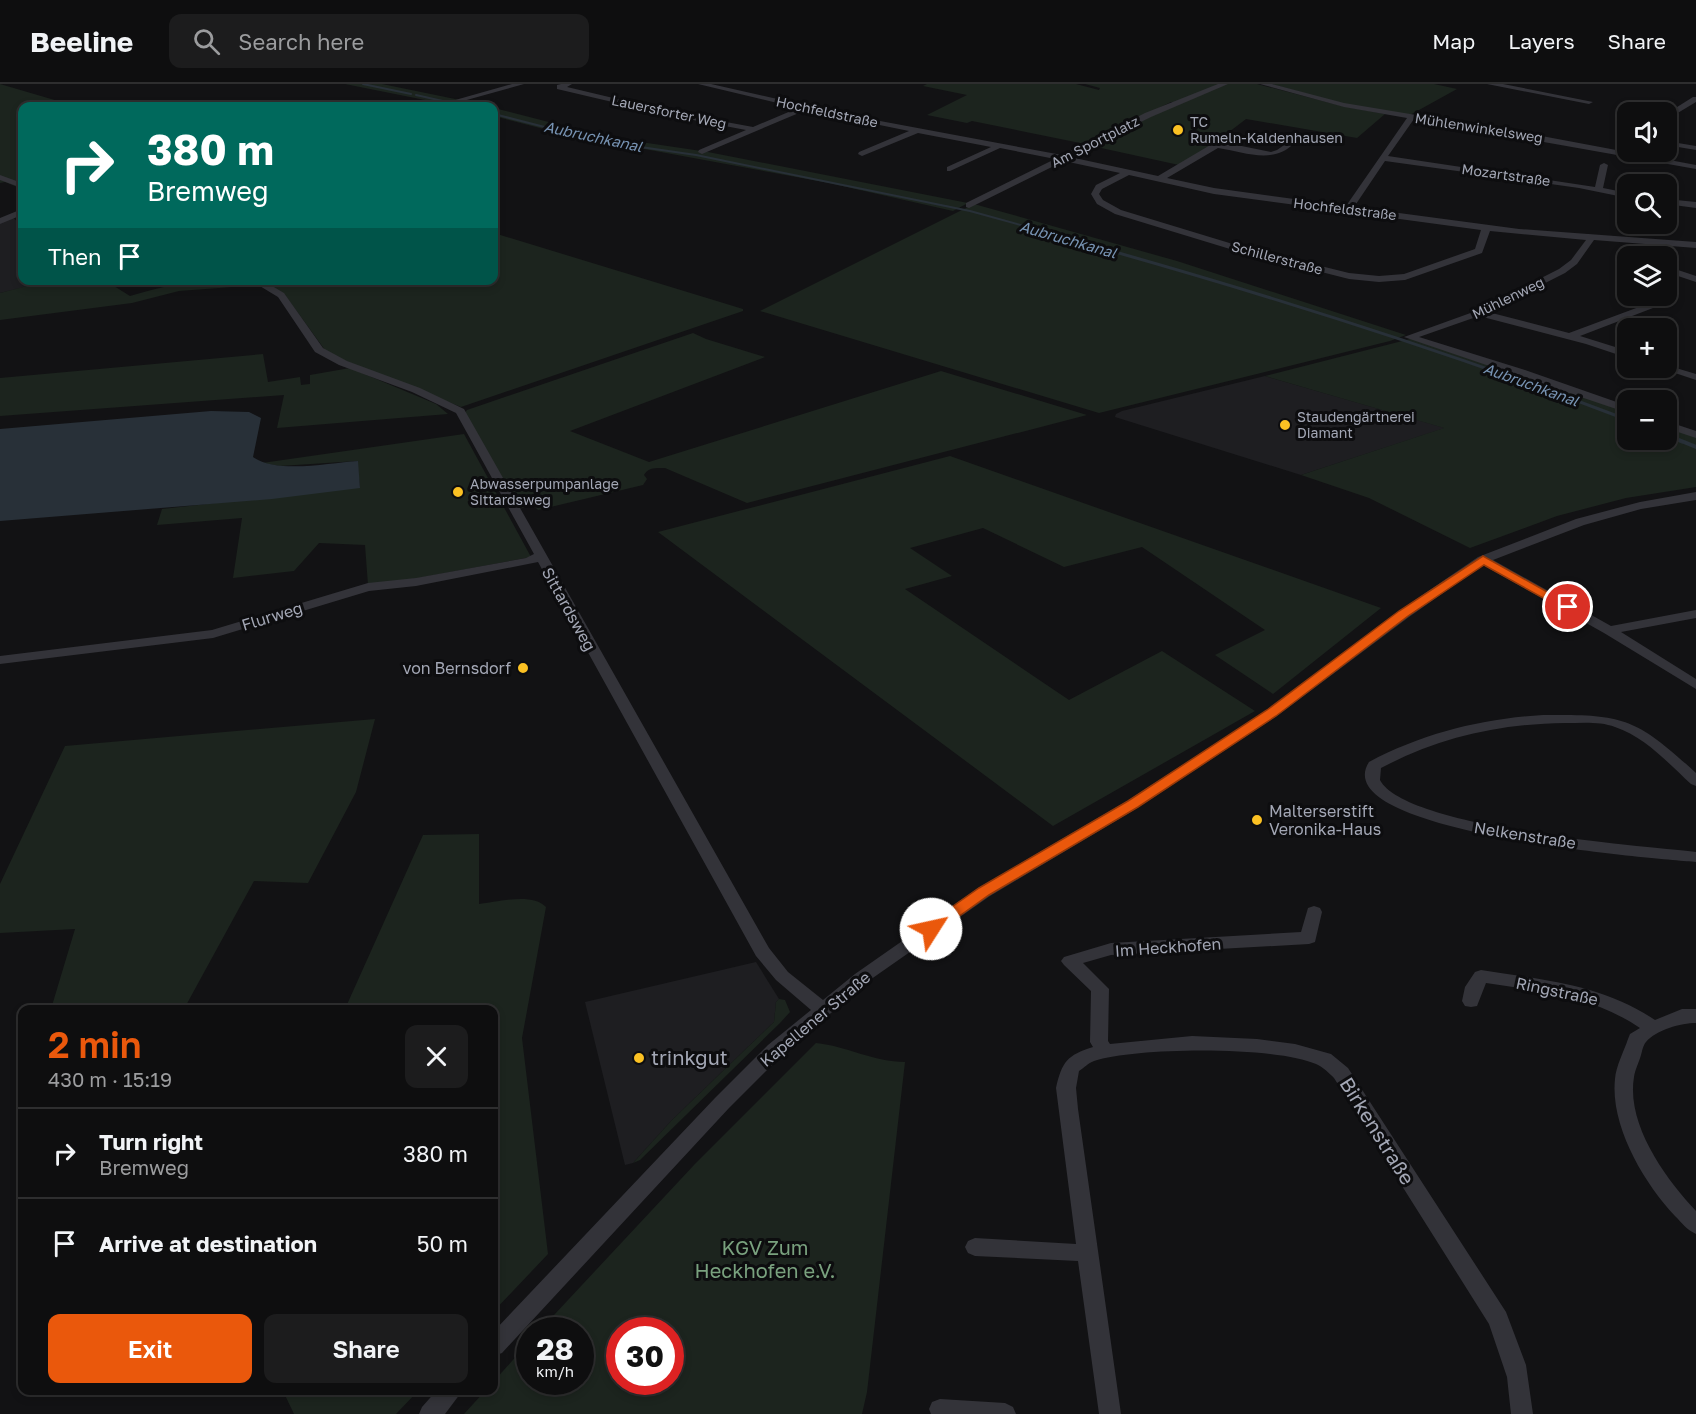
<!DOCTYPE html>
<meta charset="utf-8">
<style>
:root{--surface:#0e0e0f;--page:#1c1c1d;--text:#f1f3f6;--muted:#9b9c9e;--line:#2e2e2f;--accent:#ea580c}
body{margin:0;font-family:"Golos Text",sans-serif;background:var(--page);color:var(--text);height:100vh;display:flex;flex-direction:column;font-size:22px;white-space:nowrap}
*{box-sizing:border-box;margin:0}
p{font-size:20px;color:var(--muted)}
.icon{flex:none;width:33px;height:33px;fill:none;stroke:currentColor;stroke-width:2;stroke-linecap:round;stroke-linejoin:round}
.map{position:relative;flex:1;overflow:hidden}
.panel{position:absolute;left:18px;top:921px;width:480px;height:390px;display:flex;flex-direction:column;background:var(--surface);border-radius:12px;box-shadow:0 3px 9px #0003,0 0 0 2px var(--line)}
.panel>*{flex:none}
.banner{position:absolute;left:18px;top:18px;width:480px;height:183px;border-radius:12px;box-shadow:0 3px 9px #0003,0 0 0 2px var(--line);background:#00695c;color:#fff;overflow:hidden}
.fabs{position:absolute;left:1617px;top:18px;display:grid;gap:12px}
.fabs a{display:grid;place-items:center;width:60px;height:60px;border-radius:12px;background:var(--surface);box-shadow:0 3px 9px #0003,0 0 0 2px var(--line);font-size:30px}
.speed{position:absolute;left:516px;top:1233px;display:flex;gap:12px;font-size:30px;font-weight:700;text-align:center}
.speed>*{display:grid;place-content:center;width:78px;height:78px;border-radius:50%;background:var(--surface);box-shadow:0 3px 9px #0003,0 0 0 2px var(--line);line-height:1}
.speed small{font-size:15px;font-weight:400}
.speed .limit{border:9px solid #d22;background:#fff;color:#111}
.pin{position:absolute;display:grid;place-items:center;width:51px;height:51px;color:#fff;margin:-26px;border:3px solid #fff;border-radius:50%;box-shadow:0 2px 6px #0007}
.me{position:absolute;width:66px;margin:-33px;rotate:55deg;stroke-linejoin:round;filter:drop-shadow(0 0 4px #0008)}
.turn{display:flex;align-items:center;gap:21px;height:126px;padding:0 30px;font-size:27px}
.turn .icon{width:78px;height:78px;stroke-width:2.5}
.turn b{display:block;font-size:42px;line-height:51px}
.then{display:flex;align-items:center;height:57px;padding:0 30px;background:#0003;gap:12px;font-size:22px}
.round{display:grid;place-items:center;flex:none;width:63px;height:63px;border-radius:12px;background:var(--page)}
.headline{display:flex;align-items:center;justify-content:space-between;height:102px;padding:0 30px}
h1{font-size:36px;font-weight:600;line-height:45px;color:var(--accent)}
.action{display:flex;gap:12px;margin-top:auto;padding:12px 30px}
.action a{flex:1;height:69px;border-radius:12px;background:var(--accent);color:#fff;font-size:24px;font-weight:600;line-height:69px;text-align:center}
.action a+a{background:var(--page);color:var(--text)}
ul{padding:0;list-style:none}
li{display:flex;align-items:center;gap:18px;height:90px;padding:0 30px;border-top:2px solid var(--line)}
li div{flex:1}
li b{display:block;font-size:22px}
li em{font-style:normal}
header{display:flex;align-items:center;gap:36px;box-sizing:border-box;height:84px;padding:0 30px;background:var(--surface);border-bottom:2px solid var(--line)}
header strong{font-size:28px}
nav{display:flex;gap:33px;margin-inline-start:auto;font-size:21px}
.search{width:420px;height:54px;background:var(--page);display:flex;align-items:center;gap:15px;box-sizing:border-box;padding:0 21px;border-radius:12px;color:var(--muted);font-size:22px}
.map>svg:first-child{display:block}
.built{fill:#1e1e21}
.green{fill:#1c241e;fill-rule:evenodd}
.water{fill:#283038}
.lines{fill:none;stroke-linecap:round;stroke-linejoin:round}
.stream-far2{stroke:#283038;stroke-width:2}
.stream-far1{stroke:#283038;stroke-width:3}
.stream{stroke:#283038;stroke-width:4}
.minor{fill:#333339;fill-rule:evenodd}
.route{fill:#ea580c;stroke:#983908;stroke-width:1.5}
.poi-dot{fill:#fbc123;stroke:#0d0d0f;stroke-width:2}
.labels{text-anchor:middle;stroke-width:6;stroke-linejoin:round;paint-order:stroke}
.far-street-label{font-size:14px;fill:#a3a7b5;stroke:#0d0d0f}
.far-poi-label{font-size:14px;fill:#a3a7b5;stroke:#0d0d0f;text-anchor:start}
.far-water-label{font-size:15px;font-style:italic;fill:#7793b3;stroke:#0d0d0f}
.street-label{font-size:16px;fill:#a3a7b5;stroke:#0d0d0f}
.poi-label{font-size:16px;fill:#a3a7b5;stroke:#0d0d0f;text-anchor:end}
.near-poi-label{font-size:20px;fill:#a3a7b5;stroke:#0d0d0f;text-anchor:start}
.near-street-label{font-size:20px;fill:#a3a7b5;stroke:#0d0d0f}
.near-park-label{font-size:20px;fill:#79a17e;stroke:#0d0d0f}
</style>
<header>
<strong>Beeline</strong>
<div class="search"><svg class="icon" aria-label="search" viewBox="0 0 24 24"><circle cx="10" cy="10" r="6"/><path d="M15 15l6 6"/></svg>Search here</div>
<nav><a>Map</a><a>Layers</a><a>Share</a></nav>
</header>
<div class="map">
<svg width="1696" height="1330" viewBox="0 0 1696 1330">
<rect width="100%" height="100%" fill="#121214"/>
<path class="built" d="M 12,133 L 22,141 L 22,196 L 50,197 L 0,209 L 0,139 Z
M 1265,292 L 1445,344 L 1301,391 L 1115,333 L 1116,330 L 1122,327 Z
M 756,878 L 779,915 L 776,918 L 774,938 L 672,1036 L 633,1079 L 625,1081 L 585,918 Z"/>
<path class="green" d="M 0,0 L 75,22 L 22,22 L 22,105 L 5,98 L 0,99 Z
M 345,0 L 382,0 L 460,16 L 445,20 Z
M 927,0 L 1076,0 L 1099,6 L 1100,4 L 1085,0 L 1257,0 L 1342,22 L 1385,30 L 1357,54 L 1246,35 L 1212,61 L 1179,81 L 1092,62 L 1178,19 L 1171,18 L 1085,60 L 972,37 L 967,39 L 927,31 L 967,11 L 923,2 Z
M 1271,0 L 1434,0 L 1457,5 L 1410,31 L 1344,20 Z
M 494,24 L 607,53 L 708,68 L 968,119 L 953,127 L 829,99 L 563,50 L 494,32 Z
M 974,120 L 1177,177 L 1406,251 L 1390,257 L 1099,329 L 760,227 Z
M 494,149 L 743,225 L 743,227 L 461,323 L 346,277 L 325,266 L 285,211 L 258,197 L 494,196 Z
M 50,196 L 106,197 L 130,212 C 169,201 220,186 260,201 L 179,207 L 132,219 L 0,236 L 0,209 Z
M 693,249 L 706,255 L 765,273 L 570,347 L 649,378 L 941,287 L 1087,331 L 747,419 L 665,384 C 657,384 648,383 644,391 L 647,395 L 643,401 L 538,426 L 533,421 L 519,425 L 465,329 L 467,326 Z
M 1414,254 L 1627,324 L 1628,356 L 1666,356 L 1667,338 L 1696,348 L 1696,403 L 1626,414 L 1557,432 L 1470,464 L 1369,414 L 1301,391 L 1444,344 L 1265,292 Z
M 263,270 L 268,298 L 300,293 L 301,301 L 310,300 L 310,291 L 350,284 L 436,320 L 448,330 L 277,344 L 284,311 L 0,332 L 0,294 Z
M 464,350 L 531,473 L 413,495 L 368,501 L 365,461 L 319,459 L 294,487 L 233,494 L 242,434 L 157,441 L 162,425 L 360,403 L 357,377 L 280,382 L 262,379 Z
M 950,372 L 1381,524 L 1273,610 L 1215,571 L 1265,546 L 1142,463 L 1064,483 L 983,444 L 910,464 L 952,492 L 905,505 L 1069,616 L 1162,567 L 1255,627 L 1053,742 L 658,448 Z
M 375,635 L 356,708 L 308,799 L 254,797 L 184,925 L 51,925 L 75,845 L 0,849 L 0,800 L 65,662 Z
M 479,750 L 479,820 C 498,818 532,808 546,823 L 522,954 L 548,1170 L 494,1227 L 494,926 L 345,925 L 423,751 Z
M 779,915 L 785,916 L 790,928 L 780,939 L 640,1076 L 633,1079 L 672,1036 L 774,938 L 776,918 Z
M 816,959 C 846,962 874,978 905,978 L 867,1308 L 862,1330 L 464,1330 L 485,1307 L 494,1306 L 494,1297 L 529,1258 L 530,1298 L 580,1298 L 580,1246 L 540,1246 L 694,1081 ZM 620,1246 L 670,1246 L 670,1298 L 620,1298 Z
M 283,1307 L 418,1307 L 396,1330 L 294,1330 Z"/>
<path class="water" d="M 211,327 L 249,328 L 261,334 L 253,373 C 278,390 328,379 358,377 L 360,404 L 272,415 L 0,437 L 0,345 Z"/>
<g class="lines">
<path class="stream-far2" d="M 363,0 L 411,10
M 416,11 L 465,22
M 494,30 L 599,57 L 696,71 L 970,127 L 1082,158"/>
<path class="stream-far1" d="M 1076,157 C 1263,209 1447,267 1628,336
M 1666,351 L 1682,358"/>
<path class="stream" d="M 1679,356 L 1696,363"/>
<path class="minor" d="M 512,0 L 524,0 L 445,22 L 434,22 Z
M 561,0 L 572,0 L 567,3 L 672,28 L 753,43 L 798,24 L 698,0 L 711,0 L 848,31 L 1062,71 L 1145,29 L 1218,0 L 1228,0 L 1151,33 L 1070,73 L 1158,92 L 1217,57 L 1271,68 L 1277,66 L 1290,57 L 1294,59 C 1274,81 1244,68 1218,64 L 1167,94 L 1214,104 L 1346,122 L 1407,34 L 1344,23 L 1260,0 L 1272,0 L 1344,19 L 1531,50 L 1696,81 L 1696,85 L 1414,35 L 1388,72 L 1595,103 L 1600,81 L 1604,79 L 1608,81 L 1603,104 L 1628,109 L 1628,114 L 1579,104 L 1385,77 L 1354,123 L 1519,145 L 1696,158 L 1696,164 L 1594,156 L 1577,180 L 1565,189 L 1488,228 L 1569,249 L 1647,220 L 1653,220 L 1653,224 L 1580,252 L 1628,267 L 1628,274 L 1586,260 L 1479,232 L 1419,253 L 1525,286 L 1628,322 L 1628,329 L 1404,253 L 1476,227 L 1559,185 L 1571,176 L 1586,156 L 1490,147 L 1482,169 L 1405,196 L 1379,198 L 1349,195 L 1230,165 L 1115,130 L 1097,120 L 1091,110 L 1096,101 L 1120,89 L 1064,77 L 969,124 L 966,123 L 966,119 L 1055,75 L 1000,64 L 950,87 L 947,87 L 947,83 L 991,63 L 918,49 L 862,72 L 858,70 L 859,68 L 909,47 L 806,26 L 702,70 L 698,68 L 699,66 L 746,46 L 672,32 L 557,5 L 557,1 ZM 1129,91 L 1214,110 L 1481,146 L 1475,165 L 1404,190 L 1379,192 L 1349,189 L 1236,161 L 1121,126 L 1103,116 L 1099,110 L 1102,105 Z
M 1487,0 L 1503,0 L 1593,18 L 1589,20 Z
M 1693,13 L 1696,13 L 1696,18 L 1666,36 L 1666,30 Z
M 1666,57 L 1696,62 L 1696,66 L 1666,61 Z
M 0,91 L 22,99 L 22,104 L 0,96 Z
M 1666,115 L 1696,118 L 1696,124 L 1666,120 Z
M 22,125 L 22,131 L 0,140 L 0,134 Z
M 1666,182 L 1696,192 L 1696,198 L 1666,188 Z
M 250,196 L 262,196 L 284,209 L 323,264 L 347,277 L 420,304 L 464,325 L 769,864 L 788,888 L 823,916 L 855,890 L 978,804 L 1127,717 L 1267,626 L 1399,527 L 1478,473 L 1576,435 L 1640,418 L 1696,408 L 1696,416 L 1641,425 L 1584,441 L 1493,476 L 1611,542 L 1696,526 L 1696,534 L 1621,548 L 1696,595 L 1696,605 L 1604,549 L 1483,481 L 1409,533 L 1277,632 L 1139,723 L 990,812 L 867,898 L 782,971 L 729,1024 L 502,1269 L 494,1272 L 494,1247 L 715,1014 L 768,961 L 811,926 L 776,896 L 756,872 L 538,478 L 416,502 L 369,507 L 213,554 L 0,580 L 0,572 L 212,546 L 368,499 L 416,494 L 526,474 L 534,470 L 456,329 L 412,308 L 339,281 L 315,268 L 278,213 Z
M 1666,281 L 1696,290 L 1696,296 L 1660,284 L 1666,284 Z
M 1666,337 L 1696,347 L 1696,354 L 1666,344 Z
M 1543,631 C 1625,630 1636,634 1696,689 L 1696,702 L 1691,700 C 1668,679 1645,653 1615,643 C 1600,637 1581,639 1565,639 C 1499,640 1440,653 1381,684 L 1380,696 C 1405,744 1640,762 1696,768 L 1696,778 C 1658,775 1324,749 1369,678 C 1424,649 1481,635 1543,631 Z
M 1314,822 L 1320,824 L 1322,828 L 1315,858 L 1309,860 L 1111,871 L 1083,879 L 1109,905 L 1108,957 L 1110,960 L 1192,952 L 1257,955 L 1295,960 L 1331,970 L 1348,984 L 1506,1228 L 1526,1281 L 1533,1330 L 1511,1330 L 1507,1293 L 1489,1240 L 1334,994 C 1329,989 1323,983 1316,980 C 1275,962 1137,963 1094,977 C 1088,979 1084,984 1079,987 L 1076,1004 L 1078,1025 L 1121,1330 L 1099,1330 L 1078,1177 L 975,1172 L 968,1169 L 965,1163 L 968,1157 L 975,1154 L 1076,1160 L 1056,1004 C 1062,978 1067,971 1093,963 L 1090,958 L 1091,907 L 1064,881 L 1061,877 L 1064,873 L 1111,859 L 1301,848 L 1308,824 Z
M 1481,886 C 1544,896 1601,900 1655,936 L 1682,925 L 1696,925 L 1696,939 C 1681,939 1656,946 1646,958 C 1643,961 1642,968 1641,971 C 1639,978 1635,986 1634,993 C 1626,1041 1666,1095 1696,1127 L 1696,1150 C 1687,1146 1682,1139 1675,1132 C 1644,1099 1610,1042 1615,995 C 1616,982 1624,967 1628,955 L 1630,950 L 1640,944 C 1591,911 1543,908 1486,899 L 1477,922 L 1471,923 L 1465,922 L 1462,917 L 1465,903 L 1475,888 Z
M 437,1306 L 463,1306 L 445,1330 L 419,1330 L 422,1323 Z
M 940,1315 L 1005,1319 L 1013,1323 L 1016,1330 L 931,1330 L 929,1325 L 932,1318 Z"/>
</g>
<path class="route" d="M 1483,472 L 1574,523 L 1568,526 L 1563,525 L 1484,481 L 1408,532 L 1276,632 L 1138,723 L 989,811 L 937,848 L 926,848 L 923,845 L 926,841 L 979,804 L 1128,717 L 1267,626 L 1399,527 Z"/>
<g class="poi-dot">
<circle cx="1178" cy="46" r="6"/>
<circle cx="1285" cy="341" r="6"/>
<circle cx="458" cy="408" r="6"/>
<circle cx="523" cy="584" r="6"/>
<circle cx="1257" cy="736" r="6"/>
<circle cx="639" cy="974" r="6"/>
</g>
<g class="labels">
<g class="far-street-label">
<text transform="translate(669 28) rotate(12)" y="5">Lauersforter Weg</text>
<text transform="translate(827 28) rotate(12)" y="5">Hochfeldstraße</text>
<text transform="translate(1479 44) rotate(9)" y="5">Mühlenwinkelsweg</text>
<text transform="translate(1095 58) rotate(-27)" y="5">Am Sportplatz</text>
<text transform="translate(1506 91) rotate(8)" y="5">Mozartstraße</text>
<text transform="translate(1345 125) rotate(7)" y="5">Hochfeldstraße</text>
<text transform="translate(1277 174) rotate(15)" y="5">Schillerstraße</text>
<text transform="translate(1508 214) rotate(-26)" y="5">Mühlenweg</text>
</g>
<g class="far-poi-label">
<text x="1190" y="43">TC<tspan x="1190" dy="16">Rumeln-Kaldenhausen</tspan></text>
<text x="1297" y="338">Staudengärtnerei<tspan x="1297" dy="16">Diamant</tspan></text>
<text x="470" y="405">Abwasserpumpanlage<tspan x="470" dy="16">Sittardsweg</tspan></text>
</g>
<g class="far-water-label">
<text transform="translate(593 53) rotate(12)" y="5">Aubruchkanal</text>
<text transform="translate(1068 156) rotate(16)" y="5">Aubruchkanal</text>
<text transform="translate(1531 301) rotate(20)" y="5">Aubruchkanal</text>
</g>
<g class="street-label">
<text transform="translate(569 525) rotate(61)" y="6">Sittardsweg</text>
<text transform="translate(272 532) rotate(-17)" y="6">Flurweg</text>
<text transform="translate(1525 751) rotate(9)" y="6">Nelkenstraße</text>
<text transform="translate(1168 863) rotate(-4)" y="6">Im Heckhofen</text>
<text transform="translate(1557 907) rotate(12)" y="6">Ringstraße</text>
<text transform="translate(815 935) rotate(-40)" y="6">Kapellener Straße</text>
</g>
<g class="poi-label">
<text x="511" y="590">von Bernsdorf</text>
<text x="1269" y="733" text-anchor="start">Malterserstift<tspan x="1269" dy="18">Veronika-Haus</tspan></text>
</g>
<g class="near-poi-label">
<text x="651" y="981">trinkgut</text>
</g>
<g class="near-street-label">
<text transform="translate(1377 1047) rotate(58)" y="7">Birkenstraße</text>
</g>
<g class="near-park-label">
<text x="765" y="1171">KGV Zum<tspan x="765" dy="23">Heckhofen e.V.</tspan></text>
</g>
</g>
</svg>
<div class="fabs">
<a><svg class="icon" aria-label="sound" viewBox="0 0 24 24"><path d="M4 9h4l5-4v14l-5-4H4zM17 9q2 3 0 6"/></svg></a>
<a><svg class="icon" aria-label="search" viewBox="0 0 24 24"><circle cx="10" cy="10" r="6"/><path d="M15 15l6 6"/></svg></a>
<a><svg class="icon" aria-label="layers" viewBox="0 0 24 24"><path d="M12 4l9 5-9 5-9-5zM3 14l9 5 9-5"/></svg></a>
<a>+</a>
<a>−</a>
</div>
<div class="speed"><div>28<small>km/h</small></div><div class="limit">30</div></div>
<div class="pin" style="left:1568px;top:523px;background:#d93025"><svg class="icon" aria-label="arrive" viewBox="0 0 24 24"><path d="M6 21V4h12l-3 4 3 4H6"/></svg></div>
<svg class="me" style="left:931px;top:845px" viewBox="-20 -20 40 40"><circle r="19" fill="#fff"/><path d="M0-13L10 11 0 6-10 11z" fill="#ea580c"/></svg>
<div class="banner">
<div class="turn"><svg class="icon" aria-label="right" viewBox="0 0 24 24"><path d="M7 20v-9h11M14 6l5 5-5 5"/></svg><div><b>380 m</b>Bremweg</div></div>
<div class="then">Then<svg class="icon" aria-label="arrive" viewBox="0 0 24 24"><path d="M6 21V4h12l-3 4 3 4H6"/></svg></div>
</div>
<section class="panel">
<div class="headline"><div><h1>2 min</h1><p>430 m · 15:19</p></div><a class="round"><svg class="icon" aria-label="close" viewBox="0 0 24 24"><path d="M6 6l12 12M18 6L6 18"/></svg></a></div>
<ul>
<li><svg class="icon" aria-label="right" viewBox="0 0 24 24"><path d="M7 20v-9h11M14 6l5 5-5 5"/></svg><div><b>Turn right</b><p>Bremweg</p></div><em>380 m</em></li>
<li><svg class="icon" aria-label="arrive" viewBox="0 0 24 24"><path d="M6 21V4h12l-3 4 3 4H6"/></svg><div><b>Arrive at destination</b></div><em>50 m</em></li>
</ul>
<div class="action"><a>Exit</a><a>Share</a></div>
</section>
</div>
